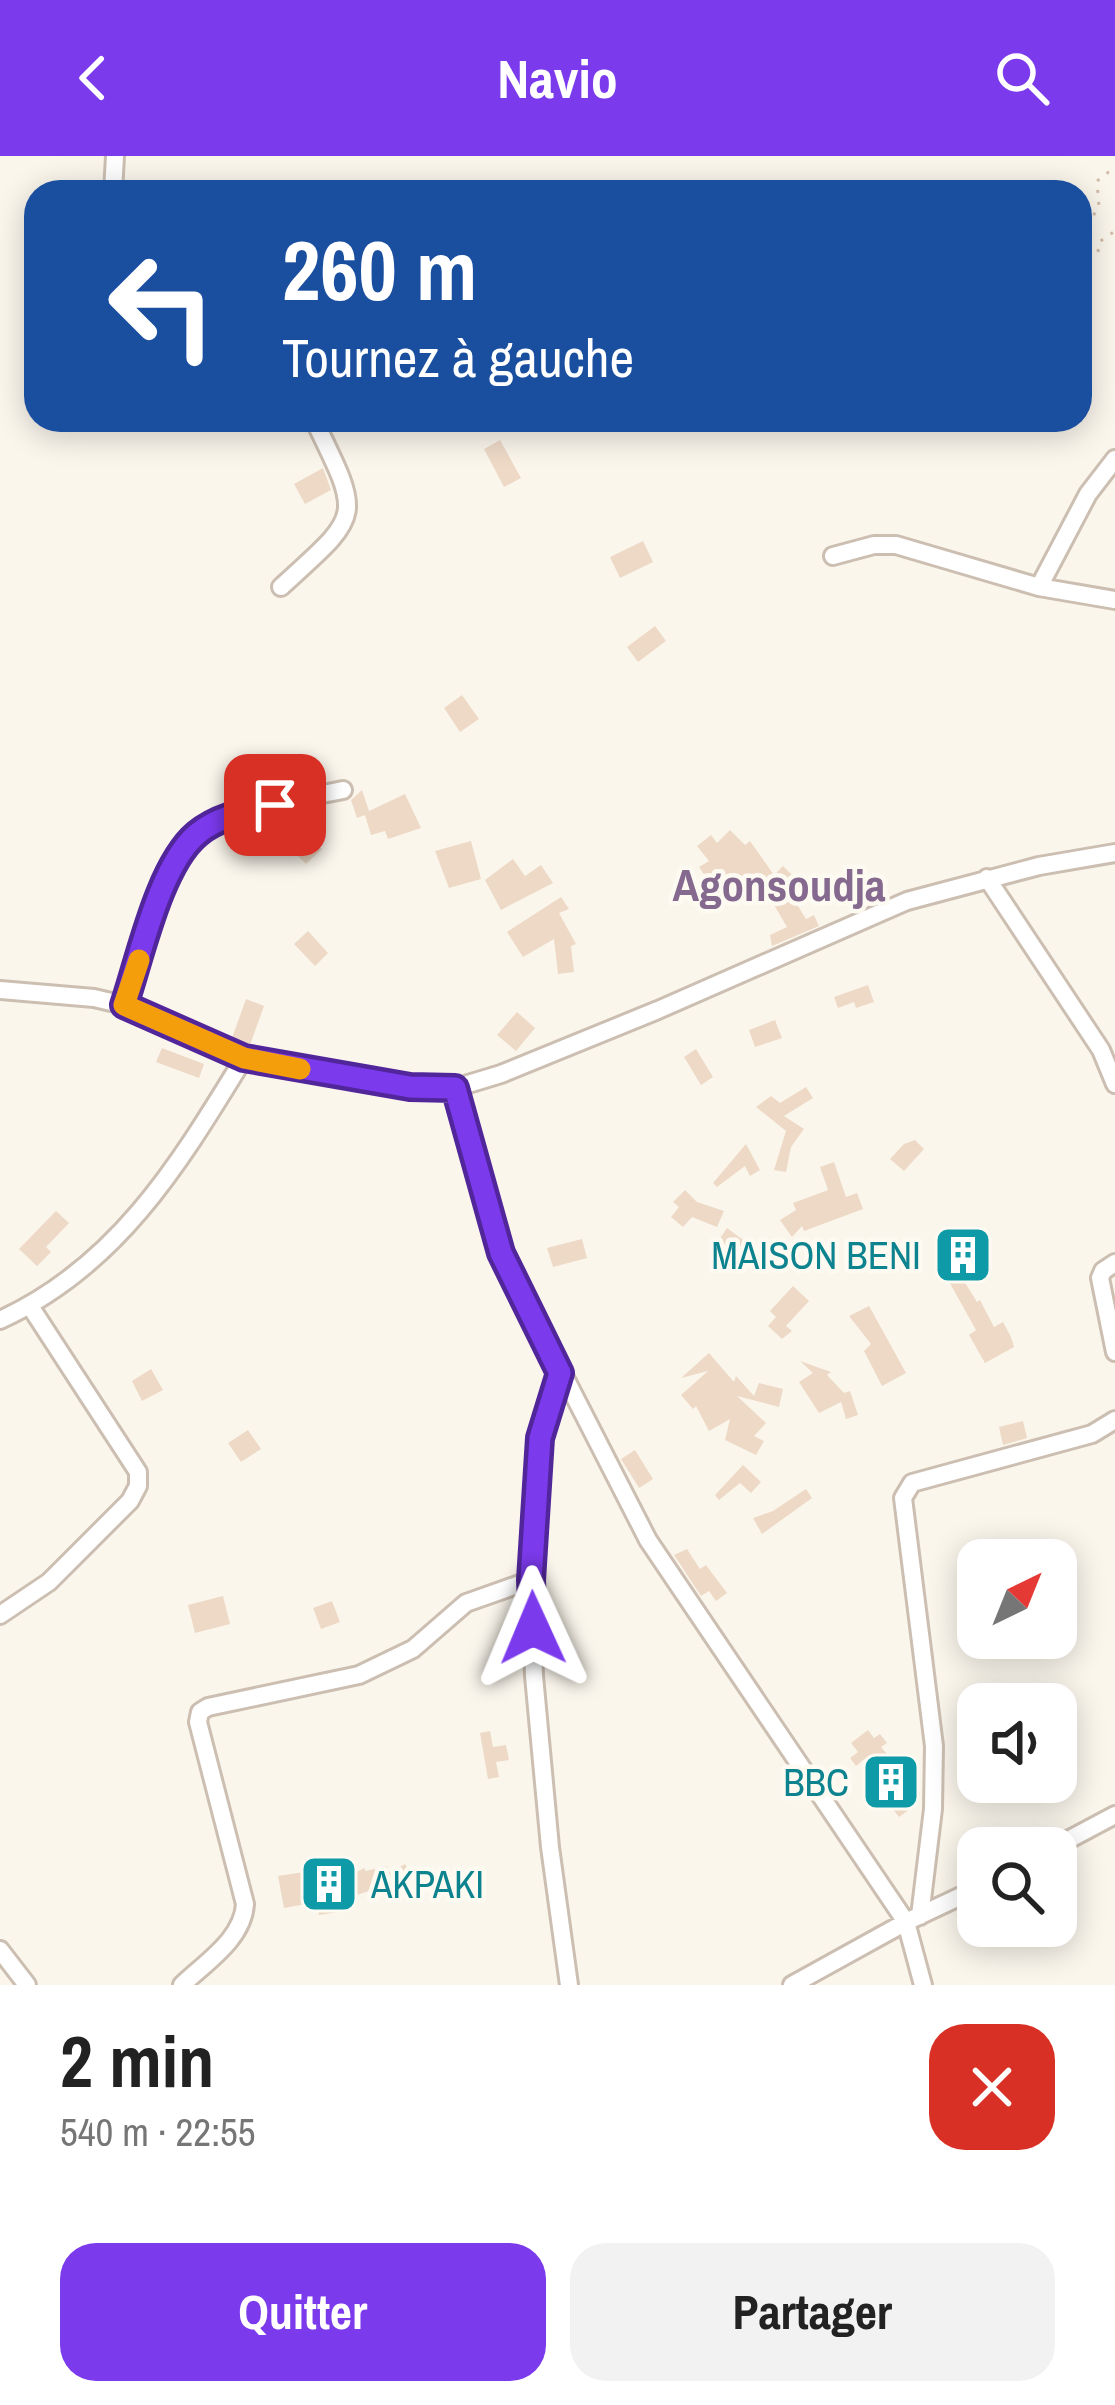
<!DOCTYPE html>
<html lang="fr">
<meta charset="utf-8">
<style>
:root{--surface:#fff;--page:#f2f2f2;--text:#222;--muted:#767676;--accent:#7c3aed}
body{margin:0;font-family:"Archivo Narrow",sans-serif;background:var(--page);color:var(--text);height:100vh;display:flex;flex-direction:column;font-size:45px;white-space:nowrap}
*{box-sizing:border-box;margin:0}
p{font-size:39px;color:var(--muted)}
.icon{flex:none;width:66px;height:66px;fill:none;stroke:currentColor;stroke-width:2;stroke-linecap:round;stroke-linejoin:round}
.map{position:relative;height:1829px;overflow:hidden}
.panel{display:flex;flex-direction:column;background:var(--surface);flex:1}
.panel>*{flex:none}
.guide{position:absolute;left:24px;top:24px;width:1068px;height:252px;border-radius:36px;box-shadow:0 6px 30px #0003;background:#1a4fa0;color:#fff;overflow:hidden}
.needle{width:78px;rotate:43deg}
.buttons{position:absolute;left:957px;top:1383px;display:grid;gap:24px}
.buttons a{display:grid;place-items:center;width:120px;height:120px;border-radius:24px;background:var(--surface);box-shadow:0 6px 30px #0003;font-size:60px}
.pin{position:absolute;display:grid;place-items:center;width:102px;height:102px;color:#fff;margin:-51px;border-radius:24px;box-shadow:0 6px 18px #0006}
.me{position:absolute;width:132px;margin:-66px;rotate:359deg;stroke-linejoin:round;filter:drop-shadow(0 0 9px #0008)}
.turn{display:flex;align-items:center;gap:42px;height:252px;padding:0 60px;font-size:54px}
.turn .icon{width:156px;height:156px;stroke-width:2.5}
.turn b{display:block;font-size:84px;line-height:102px}
.round{display:grid;place-items:center;flex:none;width:126px;height:126px;border-radius:36px;background:var(--page)}
.headline{display:flex;align-items:center;justify-content:space-between;height:204px;padding:0 60px}
h1{font-size:72px;font-weight:700;line-height:90px}
.primary-button{display:flex;gap:24px;margin-top:auto;padding:24px 60px}
.primary-button a{flex:1;height:138px;border-radius:36px;background:var(--accent);color:#fff;font-size:48px;font-weight:700;line-height:138px;text-align:center}
.primary-button a+a{background:var(--page);color:var(--text)}
header{display:flex;justify-content:space-between;align-items:center;height:156px;padding:0 60px;background:var(--accent);color:#fff;font-size:54px;font-weight:700}
.map>svg:first-child{display:block}
.building{fill:#edd9c6}
.lines{fill:none;stroke-linecap:round;stroke-linejoin:round}
.minor-casing{stroke:#ccbfb2;stroke-width:22}
.path{stroke:#d3bca9;stroke-width:3;stroke-dasharray:3 9;stroke-linecap:butt}
.minor{stroke:#fff;stroke-width:16}
.route-casing{stroke:#51269a;stroke-width:30}
.route{stroke:#7c3aed;stroke-width:21}
.slow{stroke:#f59e0b;stroke-width:21}
.labels{text-anchor:middle;stroke-width:9;stroke-linejoin:round;paint-order:stroke}
.culture-label{font-size:39px;fill:#0d838f;stroke:#fdfaf2;text-anchor:end}
.quarter-label{font-size:45px;font-weight:bold;fill:#85698f;stroke:#fdfaf2}
</style>
<header><svg class="icon" aria-label="back" viewBox="0 0 24 24"><path d="M15 5l-7 7 7 7"/></svg>Navio<svg class="icon" aria-label="search" viewBox="0 0 24 24"><circle cx="10" cy="10" r="6"/><path d="M15 15l6 6"/></svg></header>
<div class="map">
<svg width="1115" height="1829" viewBox="0 0 1115 1829">
<rect width="100%" height="100%" fill="#fbf6ec"/>
<path class="building" d="M 500,284 L 521,322 L 504,331 L 484,293 Z
M 323,312 L 331,334 L 305,348 L 294,328 Z
M 643,385 L 653,406 L 620,422 L 610,401 Z
M 655,470 L 666,485 L 638,506 L 627,491 Z
M 462,539 L 479,563 L 460,576 L 444,552 Z
M 362,634 L 369,655 L 405,638 L 421,672 L 388,683 L 385,675 L 371,679 L 365,659 L 357,662 L 351,644 Z
M 293,663 L 322,693 L 306,708 L 277,679 Z
M 730,674 L 745,689 L 750,685 L 774,719 L 783,710 L 800,727 L 790,737 L 806,763 L 814,759 L 819,770 L 772,790 L 770,779 L 787,771 L 770,742 L 780,737 L 760,717 L 731,737 L 726,729 L 716,736 L 699,711 L 709,705 L 697,690 L 711,679 L 717,687 Z
M 471,685 L 481,723 L 449,732 L 435,695 Z
M 513,703 L 525,720 L 541,709 L 553,727 L 501,754 L 485,724 Z
M 561,741 L 569,753 L 559,757 L 576,788 L 571,790 L 574,816 L 558,818 L 554,783 L 523,801 L 507,776 Z
M 308,775 L 328,797 L 315,810 L 294,788 Z
M 868,829 L 874,846 L 856,852 L 854,846 L 838,852 L 834,841 Z
M 246,843 L 264,850 L 250,889 L 232,882 Z
M 517,856 L 535,872 L 516,895 L 497,879 Z
M 775,864 L 782,882 L 755,891 L 749,874 Z
M 162,892 L 204,908 L 199,922 L 156,906 Z
M 696,893 L 713,921 L 701,929 L 684,901 Z
M 806,931 L 813,942 L 784,960 L 804,973 L 791,991 L 786,1016 L 774,1014 L 786,975 L 756,951 L 771,940 L 780,947 Z
M 915,984 L 924,993 L 904,1015 L 890,1003 L 904,988 Z
M 746,988 L 760,1014 L 750,1020 L 745,1010 L 717,1031 L 713,1027 Z
M 834,1006 L 846,1041 L 857,1037 L 863,1053 L 804,1075 L 802,1070 L 792,1081 L 780,1064 L 796,1054 L 793,1047 L 828,1034 L 820,1011 Z
M 685,1034 L 697,1046 L 724,1055 L 717,1071 L 692,1061 L 683,1071 L 671,1061 L 679,1051 L 673,1046 Z
M 56,1055 L 69,1067 L 46,1091 L 51,1096 L 37,1110 L 19,1093 Z
M 727,1072 L 762,1098 L 752,1109 L 719,1084 Z
M 978,1076 L 990,1096 L 949,1121 L 937,1102 Z
M 582,1083 L 587,1102 L 553,1111 L 547,1092 Z
M 959,1117 L 977,1146 L 980,1144 L 994,1171 L 1003,1166 L 1011,1181 L 1014,1191 L 985,1207 L 969,1179 L 976,1174 L 947,1122 Z
M 793,1130 L 809,1145 L 786,1170 L 792,1175 L 782,1183 L 768,1170 L 776,1161 L 770,1155 Z
M 869,1150 L 906,1217 L 882,1230 L 864,1195 L 871,1188 L 849,1160 Z
M 709,1197 L 734,1226 L 736,1220 L 754,1240 L 759,1227 L 783,1233 L 779,1251 L 737,1240 L 766,1267 L 754,1280 L 764,1285 L 756,1299 L 725,1284 L 730,1263 L 709,1275 L 696,1250 L 693,1253 L 681,1239 L 708,1215 L 681,1222 Z
M 800,1205 L 831,1216 L 827,1219 L 844,1237 L 850,1235 L 858,1259 L 846,1263 L 841,1246 L 819,1257 L 799,1226 L 813,1217 Z
M 151,1213 L 163,1234 L 142,1245 L 132,1225 Z
M 1023,1265 L 1027,1282 L 1003,1289 L 999,1271 Z
M 248,1274 L 261,1293 L 241,1306 L 228,1287 Z
M 635,1294 L 653,1323 L 639,1332 L 621,1303 Z
M 743,1309 L 761,1326 L 751,1337 L 740,1327 L 719,1344 L 715,1339 Z
M 806,1333 L 812,1342 L 762,1378 L 753,1362 L 773,1355 Z
M 687,1393 L 700,1413 L 706,1409 L 727,1437 L 716,1445 L 709,1435 L 701,1440 L 674,1399 Z
M 223,1440 L 230,1468 L 195,1477 L 188,1449 Z
M 332,1445 L 340,1466 L 321,1473 L 313,1452 Z
M 868,1574 L 874,1582 L 880,1578 L 887,1587 L 881,1591 L 920,1637 L 915,1643 L 918,1647 L 899,1661 L 872,1626 L 881,1619 L 867,1601 L 856,1610 L 850,1602 L 858,1596 L 851,1587 Z
M 490,1575 L 493,1591 L 506,1589 L 509,1604 L 496,1606 L 499,1621 L 488,1623 L 480,1577 Z
M 405,1708 L 412,1720 L 354,1740 L 344,1723 L 364,1712 L 366,1715 L 387,1710 L 388,1717 Z
M 330,1712 L 338,1756 L 319,1759 L 317,1746 L 284,1752 L 278,1720 Z"/>
<g class="lines">
<g class="minor-casing">
<path id="minor" d="M 113,36 L 115,0
M 833,400 L 874,389 L 896,389 L 1039,431 L 1115,444
M 281,431 C 362,357 363,364 314,264
M 1039,431 L 1088,338 L 1115,303
M 987,722 L 1101,894 L 1115,928
M 0,834 L 94,842 L 124,849 L 244,902 L 281,910 L 410,931 L 455,932 L 501,918 L 658,854 L 907,745 L 1039,710 L 1115,697
M 124,849 C 140,803 160,707 198,677 C 236,647 297,644 343,634
M 455,932 L 501,1097 L 648,1384 L 906,1766 L 923,1829
M 1115,1107 L 1103,1115 L 1100,1122 L 1115,1196
M 0,1164 C 118,1110 179,1008 244,902
M 560,1217 L 540,1282 L 531,1424 L 534,1520 L 550,1691 L 569,1829
M 0,1459 L 49,1426 L 130,1345 L 138,1330 L 138,1316 L 30,1150
M 1053,1692 L 1115,1659
M 920,1760 L 933,1653 L 934,1590 L 903,1342 L 912,1327 L 1092,1278 L 1115,1264
M 0,1794 L 27,1829
M 182,1829 C 206,1806 243,1783 245,1748 L 198,1566 L 200,1556 L 208,1551 L 359,1519 L 413,1493 L 466,1447 L 531,1424
M 792,1829 L 906,1766 L 978,1732"/>
</g>
<path class="path" d="M 1080,79 L 1099,51 L 1097,25 L 1115,11
M 1098,96 L 1099,86 L 1115,75"/>
<use href="#minor" class="minor"/>
</g>
<g class="lines">
<g class="route-casing">
<path id="route" d="M 275,649 C 249,655 218,660 197,678 C 159,710 140,802 124,849 L 244,902 L 410,931 L 455,932 L 501,1097 L 560,1217 L 540,1282 L 531,1424 L 533,1472"/>
</g>
<use href="#route" class="route"/>
<path class="slow" d="M 139,804 L 124,849 L 244,902 L 300,913"/>
</g>
<defs>
<g id="building-square" transform="scale(3)"><rect x="-9" y="-9" width="18" height="18" rx="4" fill="#0f9aa8" stroke="#fdfaf2"/><path d="M-4-6H4V6H1V3H-1V6H-4ZM-2.5-4.3h1.7v1.8h-1.7ZM.8-4.3h1.7v1.8H.8ZM-2.5-1h1.7V.8h-1.7ZM.8-1h1.7V.8H.8Z" fill="#fff"/></g>
</defs>
<g fill-rule="evenodd">
<use href="#building-square" x="963" y="1099"/>
<use href="#building-square" x="891" y="1626"/>
<use href="#building-square" x="329" y="1728"/>
</g>
<g class="labels">
<g class="culture-label">
<text x="921" y="1113">MAISON BENI</text>
<text x="849" y="1640">BBC</text>
<text x="371" y="1742" text-anchor="start">AKPAKI</text>
</g>
<g class="quarter-label">
<text x="779" y="745">Agonsoudja</text>
</g>
</g>
</svg>
<div class="buttons">
<a><svg class="needle" viewBox="-14 -14 28 28"><path d="M0-13l5 13h-10z" fill="#e53935"/><path d="M0 13l5-13h-10z" fill="#767676"/></svg></a>
<a><svg class="icon" aria-label="sound" viewBox="0 0 24 24"><path d="M4 9h4l5-4v14l-5-4H4zM17 9q2 3 0 6"/></svg></a>
<a><svg class="icon" aria-label="search" viewBox="0 0 24 24"><circle cx="10" cy="10" r="6"/><path d="M15 15l6 6"/></svg></a>
</div>
<div class="pin" style="left:275px;top:649px;background:#d93025"><svg class="icon" aria-label="arrive" viewBox="0 0 24 24"><path d="M6 21V4h12l-3 4 3 4H6"/></svg></div>
<svg class="me" style="left:533px;top:1472px" viewBox="-20 -20 40 40"><path d="M0-17L14 15 0 8-14 15z" fill="#7c3aed" stroke="#fff" stroke-width="4"/></svg>
<div class="guide">
<div class="turn"><svg class="icon" aria-label="left" viewBox="0 0 24 24"><path d="M17 20v-9H6M10 6l-5 5 5 5"/></svg><div><b>260 m</b>Tournez à gauche</div></div>
</div>
</div>
<section class="panel">
<div class="headline"><div><h1>2 min</h1><p>540 m · 22:55</p></div><a class="round" style="background:#d93025;color:#fff"><svg class="icon" aria-label="close" viewBox="0 0 24 24"><path d="M6 6l12 12M18 6L6 18"/></svg></a></div>
<div class="primary-button"><a>Quitter</a><a>Partager</a></div>
</section>
